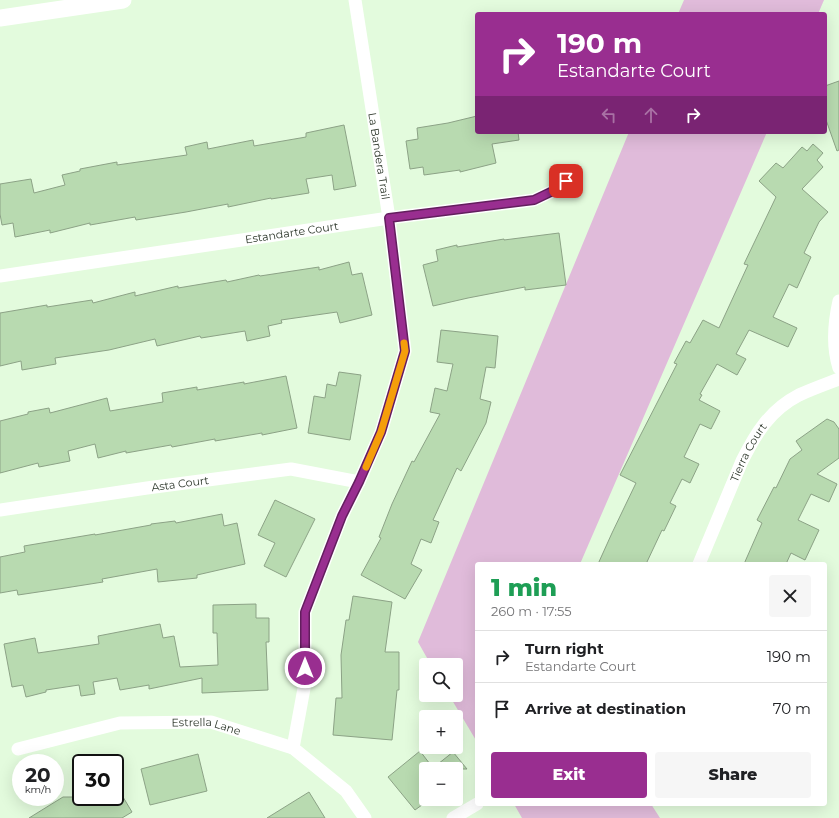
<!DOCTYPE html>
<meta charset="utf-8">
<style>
:root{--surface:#fff;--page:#f6f6f6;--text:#202124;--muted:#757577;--line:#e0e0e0;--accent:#992e90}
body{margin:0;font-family:Montserrat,sans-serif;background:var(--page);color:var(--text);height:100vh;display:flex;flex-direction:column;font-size:15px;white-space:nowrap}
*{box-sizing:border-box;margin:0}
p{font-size:13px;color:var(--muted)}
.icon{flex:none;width:22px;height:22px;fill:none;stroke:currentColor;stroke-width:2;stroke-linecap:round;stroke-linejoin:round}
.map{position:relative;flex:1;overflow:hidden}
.sheet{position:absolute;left:475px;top:562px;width:352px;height:244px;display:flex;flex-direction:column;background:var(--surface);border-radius:4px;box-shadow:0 4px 16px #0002}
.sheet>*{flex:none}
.hud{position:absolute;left:475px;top:12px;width:352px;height:122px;border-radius:4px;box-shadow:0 4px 16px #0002;background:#992e90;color:#fff;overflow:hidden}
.fabs{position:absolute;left:419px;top:658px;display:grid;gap:8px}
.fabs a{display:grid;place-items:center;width:44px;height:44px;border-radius:4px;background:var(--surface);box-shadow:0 4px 16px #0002;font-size:20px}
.speed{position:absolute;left:12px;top:754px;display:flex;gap:8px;font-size:20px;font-weight:700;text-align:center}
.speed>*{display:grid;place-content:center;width:52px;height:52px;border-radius:50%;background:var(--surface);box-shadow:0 4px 16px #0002;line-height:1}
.speed small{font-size:10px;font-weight:400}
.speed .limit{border:2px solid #111;border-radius:6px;background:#fff;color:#111}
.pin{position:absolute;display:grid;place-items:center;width:34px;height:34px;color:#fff;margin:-17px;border-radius:8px;box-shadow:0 2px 6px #0006}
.me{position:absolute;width:44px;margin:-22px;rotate:0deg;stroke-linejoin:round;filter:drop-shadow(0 0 3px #0008)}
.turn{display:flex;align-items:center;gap:14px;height:84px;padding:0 16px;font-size:18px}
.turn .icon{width:52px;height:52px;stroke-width:2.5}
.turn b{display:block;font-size:28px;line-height:34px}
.lanes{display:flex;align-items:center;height:38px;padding:0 16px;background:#0003;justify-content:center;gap:20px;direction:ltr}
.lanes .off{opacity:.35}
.round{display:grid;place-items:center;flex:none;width:42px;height:42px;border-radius:4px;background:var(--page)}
.summary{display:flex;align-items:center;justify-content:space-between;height:68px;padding:0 16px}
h1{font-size:24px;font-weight:800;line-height:30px;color:#1e9e55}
.action{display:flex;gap:8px;margin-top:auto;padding:8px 16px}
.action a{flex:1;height:46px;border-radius:4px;background:var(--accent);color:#fff;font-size:16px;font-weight:800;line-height:46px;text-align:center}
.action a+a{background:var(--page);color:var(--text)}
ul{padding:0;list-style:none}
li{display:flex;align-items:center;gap:12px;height:52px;padding:0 16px;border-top:1px solid var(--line)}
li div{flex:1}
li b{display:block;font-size:15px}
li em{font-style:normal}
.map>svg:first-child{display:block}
.green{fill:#e0bbda}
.building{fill:#b8dab0;stroke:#8ca286}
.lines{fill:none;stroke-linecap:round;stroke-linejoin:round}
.minor{stroke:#fff;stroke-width:13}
.tertiary{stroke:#fff;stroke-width:17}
.route-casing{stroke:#631e5e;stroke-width:10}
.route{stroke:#992e90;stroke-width:7}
.slow{stroke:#f59e0b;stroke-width:7}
.labels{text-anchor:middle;stroke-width:3;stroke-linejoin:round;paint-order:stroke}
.street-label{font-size:11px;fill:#2d372b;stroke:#fff}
</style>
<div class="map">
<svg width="839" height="818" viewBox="0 0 839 818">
<rect width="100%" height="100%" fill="#e3fbdd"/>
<path class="green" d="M 684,0 L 824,0 L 818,14 L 678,14 Z
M 629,132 L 767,132 L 580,564 L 477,564 L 477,742 L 449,695 L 456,695 L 456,665 L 431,665 L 418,642 Z
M 514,804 L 651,804 L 660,818 L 522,818 Z"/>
<path class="building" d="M 839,81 L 839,150 L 837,151 L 825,117 L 825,86 Z
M 477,116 L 477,132 L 518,132 L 519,140 L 492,144 L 496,163 L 460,172 L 460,170 L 424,175 L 423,167 L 410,169 L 406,141 L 418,139 L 417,128 L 448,123 Z
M 344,125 L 356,186 L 334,190 L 332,175 L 306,179 L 309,193 L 271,199 L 271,198 L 228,207 L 228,204 L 186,212 L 136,220 L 135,217 L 90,225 L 90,223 L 50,233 L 50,230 L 15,237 L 13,223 L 2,225 L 0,214 L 0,184 L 31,179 L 34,193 L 65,185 L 62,175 L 80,171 L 80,169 L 117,162 L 117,165 L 187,155 L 185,147 L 207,142 L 208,149 L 253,140 L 254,146 L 306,137 L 306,133 Z
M 813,144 L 823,153 L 817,160 L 823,167 L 802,189 L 828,212 L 819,222 L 804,253 L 811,257 L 797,288 L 789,284 L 773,317 L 797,328 L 788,347 L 749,330 L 736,354 L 746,359 L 737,375 L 717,364 L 700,394 L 702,395 L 699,400 L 720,411 L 711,429 L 700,424 L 684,457 L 699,464 L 690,483 L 682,479 L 670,503 L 676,506 L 664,531 L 662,530 L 646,564 L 598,564 L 612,533 L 636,483 L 620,475 L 677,364 L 674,363 L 686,341 L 690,343 L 703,320 L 719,328 L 748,265 L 744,264 L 776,197 L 759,181 L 776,163 L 783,168 L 802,147 L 807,151 Z
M 559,233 L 566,285 L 525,290 L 525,287 L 468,298 L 433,306 L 423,265 L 438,261 L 436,250 L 457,245 L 457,247 L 504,239 L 504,240 Z
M 349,262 L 352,275 L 362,273 L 372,315 L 340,323 L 337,312 L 281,320 L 282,323 L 268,326 L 270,336 L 247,341 L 245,331 L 201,338 L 200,336 L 157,346 L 155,339 L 109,350 L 55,358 L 56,364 L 22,370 L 21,361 L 0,366 L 0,313 L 47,305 L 47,307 L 92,300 L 93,303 L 135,292 L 135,296 L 178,286 L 178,288 L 226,280 L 227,282 L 259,275 L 260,276 L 319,267 L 319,270 Z
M 441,330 L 498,336 L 495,368 L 486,367 L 480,399 L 491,402 L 486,423 L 461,471 L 457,468 L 433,520 L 439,522 L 431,543 L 421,539 L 411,564 L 422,570 L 405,599 L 361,575 L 381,538 L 379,537 L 392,504 L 412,461 L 414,462 L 440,414 L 430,412 L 435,388 L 447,391 L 453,364 L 437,362 Z
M 339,372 L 361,375 L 350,440 L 308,433 L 314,396 L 325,398 L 327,384 L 336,386 Z
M 286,376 L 297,428 L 262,435 L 262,433 L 215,441 L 215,439 L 172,447 L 171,445 L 126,453 L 126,451 L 98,458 L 95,444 L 68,451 L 70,461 L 39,467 L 38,463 L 0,473 L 0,421 L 28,414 L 28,412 L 49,408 L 50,413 L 107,398 L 110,411 L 163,402 L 162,393 L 197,387 L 197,390 L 244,382 L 244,384 Z
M 827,419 L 834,422 L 839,429 L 839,458 L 817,474 L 837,484 L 829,502 L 811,494 L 798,520 L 819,530 L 805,560 L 791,553 L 786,564 L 744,564 L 762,523 L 757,520 L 774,487 L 776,488 L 790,459 L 802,450 L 796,441 Z
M 275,500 L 315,519 L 286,577 L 264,566 L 275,543 L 258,535 Z
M 222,514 L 224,526 L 237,523 L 245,564 L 197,575 L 197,578 L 158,582 L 157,569 L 102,579 L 103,582 L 65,588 L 18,595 L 17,590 L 0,593 L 0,557 L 25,552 L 24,546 L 95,534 L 95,535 L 151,525 L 151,524 L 175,521 L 176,523 Z
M 353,596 L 392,602 L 385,652 L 399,652 L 399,690 L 397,690 L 392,740 L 333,735 L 336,698 L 342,698 L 341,655 L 346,620 L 349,620 Z
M 256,604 L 256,618 L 269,618 L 269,642 L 266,642 L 268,690 L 202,693 L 202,678 L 149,689 L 149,685 L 120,690 L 117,678 L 93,682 L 95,694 L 81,696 L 79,685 L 46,690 L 46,692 L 26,697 L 23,685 L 12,687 L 4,644 L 35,638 L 38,653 L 99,644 L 98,636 L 160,624 L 163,638 L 174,636 L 180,667 L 218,665 L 217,633 L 213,633 L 213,605 Z
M 420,751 L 433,768 L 453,752 L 467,769 L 426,769 L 426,802 L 415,810 L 388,777 Z
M 198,754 L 207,791 L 150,805 L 141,769 Z
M 309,792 L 325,818 L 267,818 Z
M 63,797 L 123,797 L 132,812 L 122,818 L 29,818 Z"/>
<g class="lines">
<g class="minor">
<path id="s1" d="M 0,276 L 389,218 L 534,200 L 557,189 L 576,173"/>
<path d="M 839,301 C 834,323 832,346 839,368"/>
<path id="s2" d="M 0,510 L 147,488 L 291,469 L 359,482"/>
<path id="s3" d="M 699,564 L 742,461 C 756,433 770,410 799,395 C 812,389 826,384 839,379"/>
<path d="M 293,748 L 305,683 L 305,612 L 342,516 L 359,482 L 381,432 L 405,351 L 389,218 L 355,0"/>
<path id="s4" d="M 18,749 L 120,723 L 211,722 L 293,748 L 346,791 L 365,818"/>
<path d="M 453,818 L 477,804"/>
</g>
<path class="tertiary" d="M 0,18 L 123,0"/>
</g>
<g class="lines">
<g class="route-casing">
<path id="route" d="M 305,668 L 305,612 L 342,516 L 359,482 L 381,432 L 405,351 L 389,218 L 534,200 L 557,189 L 566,181"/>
</g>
<use href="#route" class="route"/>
<path class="slow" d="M 366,467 L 381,432 L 405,351 L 404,343"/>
</g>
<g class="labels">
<g class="street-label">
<text transform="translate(379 156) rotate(81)" y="4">La Bandera Trail</text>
<text dy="4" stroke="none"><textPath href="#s1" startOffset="295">Estandarte Court</textPath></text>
<text dy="4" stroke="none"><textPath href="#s3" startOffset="122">Tierra Court</textPath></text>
<text dy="4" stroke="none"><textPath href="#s2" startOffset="182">Asta Court</textPath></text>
<text dy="4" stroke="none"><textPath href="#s4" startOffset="192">Estrella Lane</textPath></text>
</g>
</g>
</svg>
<div class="fabs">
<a><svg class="icon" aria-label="search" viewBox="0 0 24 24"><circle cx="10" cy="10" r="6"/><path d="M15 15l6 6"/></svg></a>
<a>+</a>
<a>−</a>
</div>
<div class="speed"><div>20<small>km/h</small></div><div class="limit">30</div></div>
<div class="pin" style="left:566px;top:181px;background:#d93025"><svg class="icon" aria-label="arrive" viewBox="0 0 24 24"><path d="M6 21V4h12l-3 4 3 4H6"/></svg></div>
<svg class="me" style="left:305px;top:668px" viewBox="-20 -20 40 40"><circle r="17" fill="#992e90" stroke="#fff" stroke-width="3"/><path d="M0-11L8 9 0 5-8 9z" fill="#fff"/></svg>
<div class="hud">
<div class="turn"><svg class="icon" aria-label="right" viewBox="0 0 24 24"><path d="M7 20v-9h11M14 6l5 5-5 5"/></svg><div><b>190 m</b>Estandarte Court</div></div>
<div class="lanes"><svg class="icon off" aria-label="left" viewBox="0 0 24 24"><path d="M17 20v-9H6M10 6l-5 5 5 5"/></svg><svg class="icon off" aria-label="ahead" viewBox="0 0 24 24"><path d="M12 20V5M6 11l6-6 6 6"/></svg><svg class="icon" aria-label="right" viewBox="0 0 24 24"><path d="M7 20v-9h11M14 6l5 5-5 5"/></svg></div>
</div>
<section class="sheet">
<div class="summary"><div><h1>1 min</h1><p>260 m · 17:55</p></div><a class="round"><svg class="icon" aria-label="close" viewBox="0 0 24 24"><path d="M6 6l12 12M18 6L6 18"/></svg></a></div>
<ul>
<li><svg class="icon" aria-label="right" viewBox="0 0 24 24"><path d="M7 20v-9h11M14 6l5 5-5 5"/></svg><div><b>Turn right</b><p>Estandarte Court</p></div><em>190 m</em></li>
<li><svg class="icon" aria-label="arrive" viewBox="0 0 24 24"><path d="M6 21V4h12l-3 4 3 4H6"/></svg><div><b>Arrive at destination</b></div><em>70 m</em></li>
</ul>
<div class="action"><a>Exit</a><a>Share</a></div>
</section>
</div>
